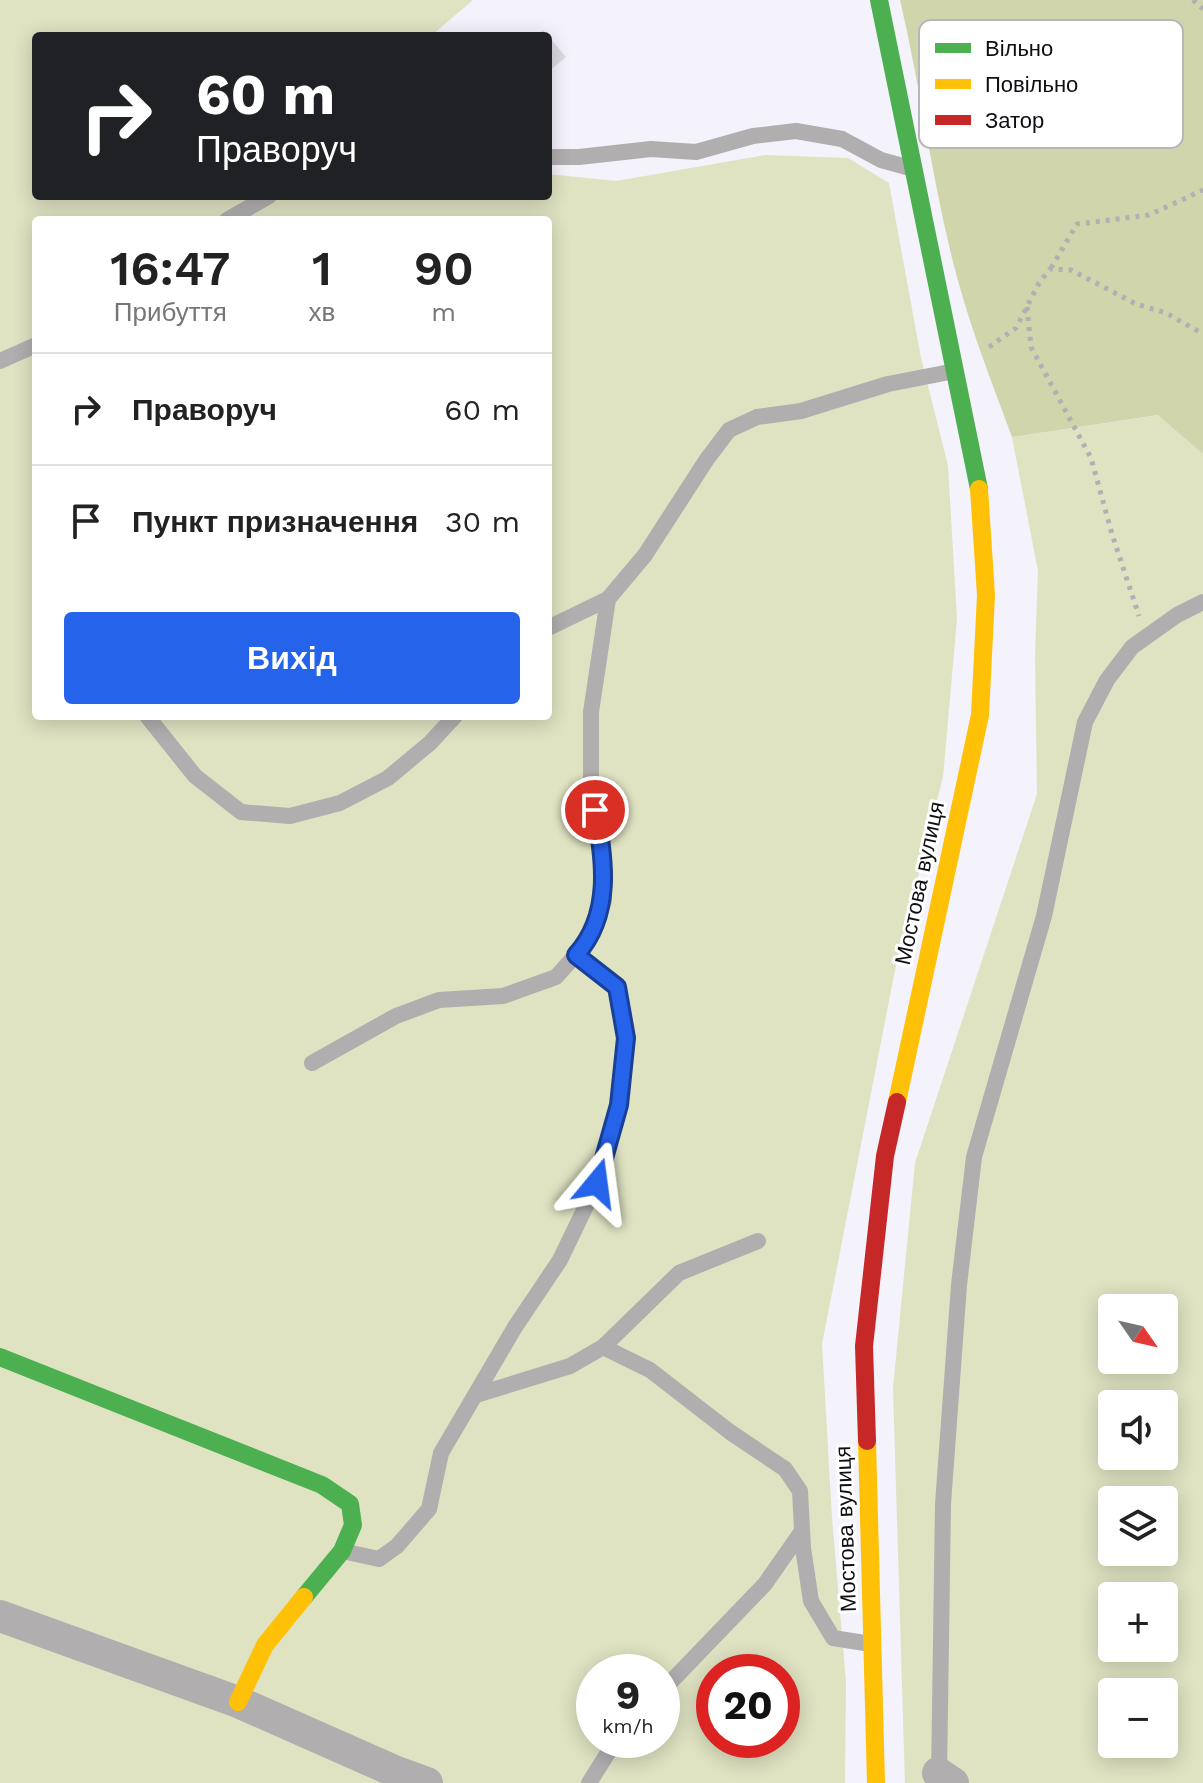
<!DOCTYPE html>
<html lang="uk">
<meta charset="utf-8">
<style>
:root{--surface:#fff;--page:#f2f2f2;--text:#222;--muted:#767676;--line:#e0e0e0;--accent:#2563eb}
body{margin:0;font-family:"Work Sans",sans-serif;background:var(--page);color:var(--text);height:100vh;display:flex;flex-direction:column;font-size:30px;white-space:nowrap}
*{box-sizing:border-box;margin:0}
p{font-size:26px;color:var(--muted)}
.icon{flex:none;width:44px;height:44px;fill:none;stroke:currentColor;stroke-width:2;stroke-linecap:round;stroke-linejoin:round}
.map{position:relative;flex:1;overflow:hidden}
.panel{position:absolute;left:32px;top:216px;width:520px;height:504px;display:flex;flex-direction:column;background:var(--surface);border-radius:8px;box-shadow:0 4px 20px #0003}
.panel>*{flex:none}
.top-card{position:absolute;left:32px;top:32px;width:520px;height:168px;border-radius:8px;box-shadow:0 4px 20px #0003;background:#202124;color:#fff;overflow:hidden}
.needle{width:52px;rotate:124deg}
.controls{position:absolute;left:1098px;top:1294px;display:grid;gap:16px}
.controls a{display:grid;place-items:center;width:80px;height:80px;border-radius:8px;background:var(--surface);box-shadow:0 4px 20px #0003;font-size:40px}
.speed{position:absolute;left:576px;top:1654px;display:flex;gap:16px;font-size:40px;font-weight:700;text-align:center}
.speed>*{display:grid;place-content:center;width:104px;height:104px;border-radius:50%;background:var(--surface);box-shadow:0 4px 20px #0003;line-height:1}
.speed small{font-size:20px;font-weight:400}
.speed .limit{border:12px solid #d22;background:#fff;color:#111}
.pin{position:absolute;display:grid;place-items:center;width:68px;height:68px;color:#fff;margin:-34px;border:4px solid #fff;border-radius:50%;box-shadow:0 2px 8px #0007}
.me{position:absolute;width:88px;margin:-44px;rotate:16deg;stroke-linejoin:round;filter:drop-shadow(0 0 6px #0008)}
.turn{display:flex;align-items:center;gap:28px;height:168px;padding:0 32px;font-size:36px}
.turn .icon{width:104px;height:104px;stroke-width:2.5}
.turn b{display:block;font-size:56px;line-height:68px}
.eta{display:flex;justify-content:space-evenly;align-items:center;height:136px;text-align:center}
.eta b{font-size:48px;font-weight:600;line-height:56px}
.primary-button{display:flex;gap:16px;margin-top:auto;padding:16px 32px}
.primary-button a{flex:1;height:92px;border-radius:8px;background:var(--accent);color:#fff;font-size:32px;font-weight:600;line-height:92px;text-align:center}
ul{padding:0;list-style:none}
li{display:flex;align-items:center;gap:24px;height:112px;padding:0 32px;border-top:2px solid var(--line)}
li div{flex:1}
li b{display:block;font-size:30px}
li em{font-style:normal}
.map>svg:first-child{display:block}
.green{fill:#dfe3c2;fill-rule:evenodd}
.forest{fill:#d0d5ac}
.building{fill:#dcdbe1}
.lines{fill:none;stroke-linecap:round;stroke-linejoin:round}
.path{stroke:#b1b0b3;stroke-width:5;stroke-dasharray:4 6;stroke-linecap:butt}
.lane{stroke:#b0aeaf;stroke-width:16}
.street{stroke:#b0aeaf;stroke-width:32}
.fast{stroke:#4caf50;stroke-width:18}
.slow{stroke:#ffc107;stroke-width:18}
.jam{stroke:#c62828;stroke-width:18}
.route-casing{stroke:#184099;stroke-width:20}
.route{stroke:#2563eb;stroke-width:14}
.labels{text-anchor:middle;stroke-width:6;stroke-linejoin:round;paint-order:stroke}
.street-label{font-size:22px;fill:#0f0e13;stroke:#fff}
.key{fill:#fff;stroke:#b7b7b8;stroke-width:2}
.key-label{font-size:22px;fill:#0f0e13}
</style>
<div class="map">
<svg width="1203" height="1783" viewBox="0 0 1203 1783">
<rect width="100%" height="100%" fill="#f4f2fa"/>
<path class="green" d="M 0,0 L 473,0 L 431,36 L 36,36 L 36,196 L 548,196 L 548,174 L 616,181 L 765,155 L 848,158 L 889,183 L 921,358 L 948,466 L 957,619 L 943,777 L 897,960 L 822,1344 L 832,1518 L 846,1682 L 845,1783 L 0,1783 ZM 36,220 L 548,220 L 548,716 L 36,716 ZM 594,1672 L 662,1672 L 662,1740 L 594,1740 ZM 714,1672 L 782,1672 L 782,1740 L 714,1740 Z
M 1159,415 L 1203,454 L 1203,1783 L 905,1783 L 893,1388 L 915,1163 L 1037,794 L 1035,655 L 1038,571 L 1012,437 ZM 1112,1308 L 1164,1308 L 1164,1360 L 1112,1360 ZM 1112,1404 L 1164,1404 L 1164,1456 L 1112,1456 ZM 1112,1500 L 1164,1500 L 1164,1552 L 1112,1552 ZM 1112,1596 L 1164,1596 L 1164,1648 L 1112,1648 ZM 1112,1692 L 1164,1692 L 1164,1744 L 1112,1744 Z"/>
<path class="forest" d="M 900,0 L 1203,0 L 1203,454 L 1158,415 L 1012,437 C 990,378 967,319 952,258 C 931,173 920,85 900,0 Z"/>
<path class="building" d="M 543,30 L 566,57 L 548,72 L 548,36 L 536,36 Z"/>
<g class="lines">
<path class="path" d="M 1193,0 L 1203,9
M 1051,268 L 1077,224 L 1149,215 L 1203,190
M 1027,307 L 1031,347 L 1091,458 L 1112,534 L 1139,616
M 989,347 L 1016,328 L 1039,283 L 1050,269 L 1071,270 L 1136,304 L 1166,313 L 1203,334"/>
<path class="lane" d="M 548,157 L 579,157 L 651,149 L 696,152 L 753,136 L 796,131 L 842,139 L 881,160 L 910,168
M 227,220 L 269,196
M 0,361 L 36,345
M 548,628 L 608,599 L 645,555 L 707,459 L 729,430 L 757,417 L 801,411 L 888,384 L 955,371
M 147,716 L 195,776 L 241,812 L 290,816 L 340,803 L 388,778 L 430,743 L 455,716
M 312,1063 L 396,1016 L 439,1000 L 503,996 L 556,977 L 590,939 L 604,901 L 600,835 L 591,785 L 591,712 L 608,599
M 603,1347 L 679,1273 L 758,1241
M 476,1395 L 570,1366 L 603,1347 L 650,1370 L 730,1432 L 785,1469 L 800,1491 L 803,1548 L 811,1601 L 833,1638 L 871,1644
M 342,1551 L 379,1559 L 397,1546 L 429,1509 L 441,1453 L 515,1327 L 560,1260 L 597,1183 L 619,1105 L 626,1038 L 617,987 L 576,955
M 662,1691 L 765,1584 L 802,1531
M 939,1777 L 943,1504 L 959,1285 L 974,1157 L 1044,916 L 1085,722 L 1107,680 L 1132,647 L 1177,615 L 1203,602
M 589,1783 L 616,1740"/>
<path class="street" d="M 0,1616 L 238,1702 L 394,1771 L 427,1783
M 938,1773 L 953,1783"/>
<path class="fast" d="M 879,0 L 979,489
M 0,1357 L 322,1485 L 350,1504 L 353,1525 L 342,1551 L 304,1597"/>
<path class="slow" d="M 897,1102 L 980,715 L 986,595 L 979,489
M 867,1441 L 876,1783
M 238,1702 L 265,1645 L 304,1597"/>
<path class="jam" d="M 867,1441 L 864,1346 L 885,1156 L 897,1102"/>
</g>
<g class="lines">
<g class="route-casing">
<path id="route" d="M 595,810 C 605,860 612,915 576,955 L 617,987 L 626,1038 L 619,1105 L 597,1183"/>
</g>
<use href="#route" class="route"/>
</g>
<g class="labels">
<g class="street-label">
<text transform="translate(919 883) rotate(-78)" y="8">Мостова вулиця</text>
<text transform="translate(845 1529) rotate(-92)" y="8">Мостова вулиця</text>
</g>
</g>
<rect x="919" y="20" width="264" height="128" rx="12" class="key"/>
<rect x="935" y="43" width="36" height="10" fill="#4caf50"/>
<rect x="935" y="79" width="36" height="10" fill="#ffc107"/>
<rect x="935" y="115" width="36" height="10" fill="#c62828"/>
<g class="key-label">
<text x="985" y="56">Вільно</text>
<text x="985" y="92">Повільно</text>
<text x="985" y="128">Затор</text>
</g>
</svg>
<div class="controls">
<a><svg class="needle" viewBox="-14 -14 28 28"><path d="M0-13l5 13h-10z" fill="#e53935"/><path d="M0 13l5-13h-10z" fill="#767676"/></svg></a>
<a><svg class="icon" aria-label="sound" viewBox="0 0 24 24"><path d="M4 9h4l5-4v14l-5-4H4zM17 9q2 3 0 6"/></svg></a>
<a><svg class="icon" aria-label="layers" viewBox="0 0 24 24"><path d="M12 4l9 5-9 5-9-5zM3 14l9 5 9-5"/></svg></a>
<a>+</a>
<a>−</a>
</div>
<div class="speed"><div>9<small>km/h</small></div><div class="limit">20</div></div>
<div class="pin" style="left:595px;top:810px;background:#d93025"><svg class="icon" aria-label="arrive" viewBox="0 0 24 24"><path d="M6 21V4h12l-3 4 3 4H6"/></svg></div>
<svg class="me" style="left:597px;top:1183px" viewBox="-20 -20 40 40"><path d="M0-17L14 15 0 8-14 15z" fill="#2563eb" stroke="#fff" stroke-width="4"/></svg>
<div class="top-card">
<div class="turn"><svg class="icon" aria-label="right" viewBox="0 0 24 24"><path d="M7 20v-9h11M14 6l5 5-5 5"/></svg><div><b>60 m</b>Праворуч</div></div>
</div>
<section class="panel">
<div class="eta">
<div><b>16:47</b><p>Прибуття</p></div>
<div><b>1</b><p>хв</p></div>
<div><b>90</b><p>m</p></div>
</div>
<ul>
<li><svg class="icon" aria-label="right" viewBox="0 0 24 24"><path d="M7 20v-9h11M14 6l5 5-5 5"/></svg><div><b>Праворуч</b></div><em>60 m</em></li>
<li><svg class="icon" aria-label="arrive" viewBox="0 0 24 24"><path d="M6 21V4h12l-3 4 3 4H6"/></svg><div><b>Пункт призначення</b></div><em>30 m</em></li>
</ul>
<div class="primary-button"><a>Вихід</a></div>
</section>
</div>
